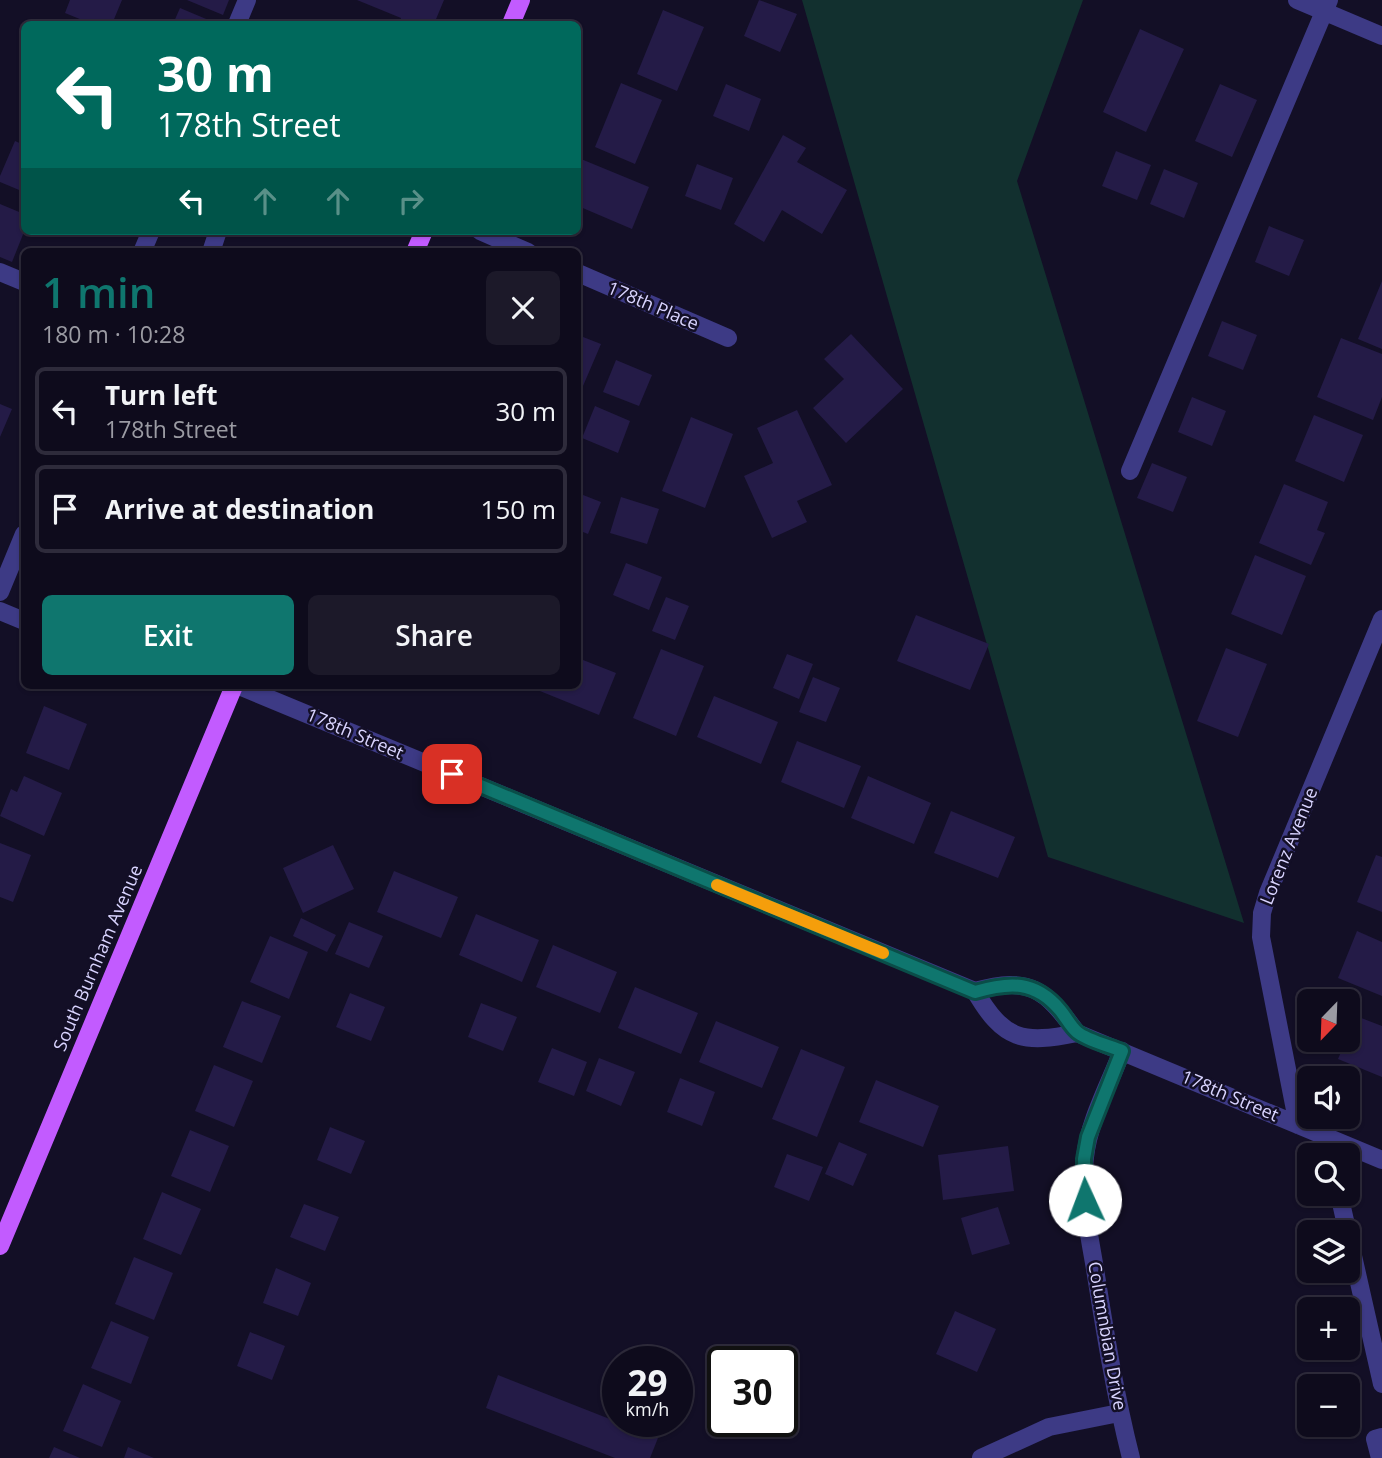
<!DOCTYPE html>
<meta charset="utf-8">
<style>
:root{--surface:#0e0b1c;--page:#1c1929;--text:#f1f3f6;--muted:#9b9ba3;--line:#2e2b3b;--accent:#0f766e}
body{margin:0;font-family:"Open Sans",sans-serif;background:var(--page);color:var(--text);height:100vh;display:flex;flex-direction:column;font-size:26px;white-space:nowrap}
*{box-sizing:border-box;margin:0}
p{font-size:23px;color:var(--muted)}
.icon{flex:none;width:38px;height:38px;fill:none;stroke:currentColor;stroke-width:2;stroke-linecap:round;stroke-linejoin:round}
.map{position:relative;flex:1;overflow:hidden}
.details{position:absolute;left:21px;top:248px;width:560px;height:441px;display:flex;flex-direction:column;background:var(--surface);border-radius:10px;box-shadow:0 2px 5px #0004,0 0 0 2px var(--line)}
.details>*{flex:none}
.top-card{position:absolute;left:21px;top:21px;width:560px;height:214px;border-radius:10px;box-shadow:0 2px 5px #0004,0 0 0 2px var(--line);background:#00695c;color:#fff;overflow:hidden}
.needle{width:46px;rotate:203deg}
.tools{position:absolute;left:1297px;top:989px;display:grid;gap:14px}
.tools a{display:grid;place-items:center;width:63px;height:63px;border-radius:10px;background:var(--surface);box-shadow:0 2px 5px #0004,0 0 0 2px var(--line);font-size:35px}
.speed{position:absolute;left:602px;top:1346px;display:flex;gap:14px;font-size:35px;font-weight:700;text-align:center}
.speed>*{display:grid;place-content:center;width:91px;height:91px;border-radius:50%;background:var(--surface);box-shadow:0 2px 5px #0004,0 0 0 2px var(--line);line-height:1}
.speed small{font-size:18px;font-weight:400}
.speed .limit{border:4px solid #111;border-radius:10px;background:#fff;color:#111}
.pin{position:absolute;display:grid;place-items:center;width:60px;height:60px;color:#fff;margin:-30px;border-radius:14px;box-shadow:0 4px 10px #0006}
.me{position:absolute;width:77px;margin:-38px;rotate:358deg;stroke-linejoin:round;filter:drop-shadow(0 0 5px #0008)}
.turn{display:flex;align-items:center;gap:24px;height:147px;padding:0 21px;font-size:32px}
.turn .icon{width:91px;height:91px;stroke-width:2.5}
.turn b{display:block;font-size:49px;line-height:60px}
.lanes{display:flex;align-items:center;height:66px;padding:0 21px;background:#0003;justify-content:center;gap:35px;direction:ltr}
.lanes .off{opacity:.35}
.round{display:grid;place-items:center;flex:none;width:74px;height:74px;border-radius:10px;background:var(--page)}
.headline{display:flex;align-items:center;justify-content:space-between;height:119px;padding:0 21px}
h1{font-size:42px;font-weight:600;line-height:52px;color:var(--accent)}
.action{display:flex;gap:14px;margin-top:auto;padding:14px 21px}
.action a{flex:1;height:80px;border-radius:10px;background:var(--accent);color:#fff;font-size:28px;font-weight:600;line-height:80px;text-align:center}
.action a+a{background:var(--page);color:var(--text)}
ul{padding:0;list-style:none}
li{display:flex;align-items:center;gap:21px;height:88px;margin:0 14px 10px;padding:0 7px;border:4px solid var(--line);border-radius:10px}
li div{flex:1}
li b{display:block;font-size:26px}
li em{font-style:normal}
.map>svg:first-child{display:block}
.green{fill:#12302f}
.building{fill:#241b47}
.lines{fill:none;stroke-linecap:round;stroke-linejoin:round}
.minor{stroke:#3d3a85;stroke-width:18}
.major{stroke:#c25bff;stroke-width:18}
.route-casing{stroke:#0a4d48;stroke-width:18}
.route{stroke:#0f766e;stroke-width:12}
.slow{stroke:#f59e0b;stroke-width:12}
.labels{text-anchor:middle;stroke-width:5;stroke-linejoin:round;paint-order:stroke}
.street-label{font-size:18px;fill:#d9d4ff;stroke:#130f26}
</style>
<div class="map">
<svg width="1382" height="1458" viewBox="0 0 1382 1458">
<rect width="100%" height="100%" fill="#130f26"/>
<path class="green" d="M 802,0 L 1083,0 L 1017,181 L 1244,923 L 1048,857 Z"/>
<path class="building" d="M 70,0 L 122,0 L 112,24 L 92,24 L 65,13 Z
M 187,0 L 229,0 L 223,15 Z
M 357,0 L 444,0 L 434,24 L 399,24 L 401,18 Z
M 759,0 L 797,14 L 780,52 L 744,36 Z
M 180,8 L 218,24 L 173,24 Z
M 663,10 L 704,27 L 677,91 L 637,74 Z
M 1140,29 L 1184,49 L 1146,132 L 1103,112 Z
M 621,83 L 662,100 L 635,164 L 595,147 Z
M 726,84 L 761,99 L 749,131 L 713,116 Z
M 1220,84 L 1257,100 L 1232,157 L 1195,141 Z
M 783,135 L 806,148 L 797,162 L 847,190 L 822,234 L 782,210 L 764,242 L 734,224 Z
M 15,141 L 24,145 L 24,192 L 0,182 L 0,176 Z
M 1116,151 L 1151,165 L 1137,200 L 1102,186 Z
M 581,159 L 649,187 L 632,229 L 578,206 L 578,167 Z
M 697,164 L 733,178 L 721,210 L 685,196 Z
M 1164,169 L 1198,183 L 1184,218 L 1150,204 Z
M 0,204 L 24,214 L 24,232 L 12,262 L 0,257 Z
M 1269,226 L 1304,240 L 1289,276 L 1255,262 Z
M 1382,281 L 1382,349 L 1358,339 Z
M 1222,321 L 1257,335 L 1243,370 L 1208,356 Z
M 851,334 L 903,389 L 846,443 L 813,408 L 844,379 L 824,359 Z
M 578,335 L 601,344 L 583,386 L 578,384 Z
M 1341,338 L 1382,354 L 1382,397 L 1373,420 L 1317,397 Z
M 616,360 L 652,375 L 639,406 L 603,392 Z
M 1192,397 L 1226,411 L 1212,446 L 1178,432 Z
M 0,404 L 12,409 L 0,437 Z
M 595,406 L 630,421 L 618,453 L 582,438 Z
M 797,410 L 832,485 L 797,501 L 807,522 L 772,538 L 744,476 L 773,463 L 757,428 Z
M 1314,415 L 1363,435 L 1344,482 L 1295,461 Z
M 691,417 L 733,434 L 705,508 L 662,491 Z
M 1152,463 L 1187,477 L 1173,512 L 1137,498 Z
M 1284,484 L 1328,502 L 1317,530 L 1325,533 L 1311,565 L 1259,543 Z
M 578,493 L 601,502 L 588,534 L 578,530 Z
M 621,497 L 659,509 L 647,544 L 610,533 Z
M 1255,555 L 1306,576 L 1282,635 L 1231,614 Z
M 626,563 L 662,577 L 649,610 L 613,595 Z
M 666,597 L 689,606 L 675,640 L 652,631 Z
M 916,615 L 989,644 L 970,690 L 897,661 Z
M 1226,648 L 1267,664 L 1238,737 L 1197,721 Z
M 661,649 L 704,666 L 676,736 L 633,718 Z
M 787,654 L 813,664 L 799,699 L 773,688 Z
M 578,658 L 616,673 L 599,715 L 535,689 L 536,686 L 578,686 Z
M 813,677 L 840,688 L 826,722 L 799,712 Z
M 714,696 L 778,722 L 761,764 L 697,737 Z
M 44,706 L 87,724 L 69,770 L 26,753 Z
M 797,741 L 861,766 L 844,808 L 781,782 Z
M 24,776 L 62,793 L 44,836 L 0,816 L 11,789 L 17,792 Z
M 868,776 L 931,803 L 914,844 L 851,818 Z
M 951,811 L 1015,837 L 998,878 L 934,853 Z
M 0,843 L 31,855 L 13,902 L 0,897 Z
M 333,845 L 354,889 L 303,913 L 283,868 Z
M 1376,855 L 1382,857 L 1382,912 L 1357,902 Z
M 394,871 L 458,897 L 441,938 L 377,912 Z
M 476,914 L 539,940 L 522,982 L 459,955 Z
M 301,918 L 336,935 L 327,952 L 293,936 Z
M 349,922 L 383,936 L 369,968 L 335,954 Z
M 1357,931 L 1382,942 L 1382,996 L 1338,978 Z
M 270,936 L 308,952 L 289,999 L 250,982 Z
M 553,945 L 617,972 L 600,1013 L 536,987 Z
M 635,987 L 698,1013 L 681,1054 L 618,1028 Z
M 350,993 L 385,1007 L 371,1041 L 336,1027 Z
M 242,1001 L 281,1016 L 262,1063 L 223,1047 Z
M 481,1003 L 517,1017 L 503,1051 L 468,1037 Z
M 1356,1016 L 1382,1026 L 1382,1077 L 1338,1059 Z
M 716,1021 L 779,1047 L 762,1088 L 699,1062 Z
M 552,1048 L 587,1062 L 574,1096 L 538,1082 Z
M 801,1049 L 845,1067 L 817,1137 L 772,1119 Z
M 599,1058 L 635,1072 L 621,1106 L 586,1091 Z
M 214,1065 L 253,1081 L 234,1127 L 195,1111 Z
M 680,1078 L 715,1092 L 702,1126 L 667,1112 Z
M 876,1080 L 939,1106 L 923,1147 L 859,1122 Z
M 330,1127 L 365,1141 L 351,1174 L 317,1160 Z
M 190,1130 L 229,1146 L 210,1192 L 171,1176 Z
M 839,1142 L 867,1154 L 853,1186 L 825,1174 Z
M 1008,1146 L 1014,1191 L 943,1200 L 938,1155 Z
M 787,1154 L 823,1167 L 809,1201 L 774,1187 Z
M 162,1192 L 201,1209 L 181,1255 L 143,1239 Z
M 304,1204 L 339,1217 L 325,1251 L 290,1237 Z
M 998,1207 L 1010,1244 L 972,1255 L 961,1218 Z
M 134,1257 L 173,1273 L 154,1320 L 115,1304 Z
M 276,1268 L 311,1283 L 298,1316 L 263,1303 Z
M 955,1311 L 996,1329 L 977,1372 L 936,1354 Z
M 111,1321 L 149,1337 L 131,1384 L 91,1368 Z
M 250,1332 L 285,1346 L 272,1380 L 237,1366 Z
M 498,1375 L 658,1438 L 650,1458 L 615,1458 L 486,1408 Z
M 83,1384 L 121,1401 L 102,1447 L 63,1431 Z
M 54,1447 L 80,1458 L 49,1458 Z
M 128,1447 L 154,1458 L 124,1458 Z"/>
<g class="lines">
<path class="minor" d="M 1297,0 L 1382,36
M 237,24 L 247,0
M 480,231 L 528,252
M 142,252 L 151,231
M 211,252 L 218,231
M 0,272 L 24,282
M 578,273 L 728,338
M 1130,471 L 1329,0
M 0,592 L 24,534
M 0,611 L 24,621
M 239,686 L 975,991 C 1004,1041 1023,1044 1077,1033
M 975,991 C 1030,976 1045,989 1077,1033 L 1382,1160
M 1122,1051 C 1109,1085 1089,1121 1085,1157 C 1080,1194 1089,1233 1095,1269 C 1105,1332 1115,1395 1131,1458
M 1298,1125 L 1261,937 L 1262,913 L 1268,893 L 1382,619
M 1339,1194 L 1382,1384
M 981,1458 L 1049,1427 L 1119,1413
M 1380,1458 L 1375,1439 L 1382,1437"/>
<path class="major" d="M 511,24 L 521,0
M 415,252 L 424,231
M 0,1246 L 234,686"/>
</g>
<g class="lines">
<g class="route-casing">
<path id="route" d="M 452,774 L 975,992 C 1009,982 1035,980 1060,1010 C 1066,1017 1070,1026 1077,1032 C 1086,1040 1110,1046 1122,1051 L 1088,1137 L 1084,1159 L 1085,1200"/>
</g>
<use href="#route" class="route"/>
<path class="slow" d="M 717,885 L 883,953"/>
</g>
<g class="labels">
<g class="street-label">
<text transform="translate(653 306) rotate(23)" y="6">178th Place</text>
<text transform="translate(355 734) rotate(23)" y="6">178th Street</text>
<text transform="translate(1289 846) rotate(-68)" y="6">Lorenz Avenue</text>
<text transform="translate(98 958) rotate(-67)" y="6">South Burnham Avenue</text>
<text transform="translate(1230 1096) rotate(23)" y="6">178th Street</text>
<text transform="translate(1107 1336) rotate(80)" y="6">Columnbian Drive</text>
</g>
</g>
</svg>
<div class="tools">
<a><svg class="needle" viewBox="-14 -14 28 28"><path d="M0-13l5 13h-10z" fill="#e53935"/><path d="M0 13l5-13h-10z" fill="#9b9ba3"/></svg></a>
<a><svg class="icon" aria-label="sound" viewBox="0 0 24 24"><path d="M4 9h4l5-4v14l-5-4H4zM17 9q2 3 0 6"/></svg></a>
<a><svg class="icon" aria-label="search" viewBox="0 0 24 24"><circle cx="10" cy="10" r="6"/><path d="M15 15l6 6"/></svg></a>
<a><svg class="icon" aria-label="layers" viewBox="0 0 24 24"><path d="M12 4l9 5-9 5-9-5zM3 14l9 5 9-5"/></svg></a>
<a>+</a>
<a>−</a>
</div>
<div class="speed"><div>29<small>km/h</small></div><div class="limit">30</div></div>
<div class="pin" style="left:452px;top:774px;background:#d93025"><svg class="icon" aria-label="arrive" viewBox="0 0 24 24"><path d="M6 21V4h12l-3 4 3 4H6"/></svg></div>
<svg class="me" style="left:1085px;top:1200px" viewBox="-20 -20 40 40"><circle r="19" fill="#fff"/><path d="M0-13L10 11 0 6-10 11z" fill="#0f766e"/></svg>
<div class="top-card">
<div class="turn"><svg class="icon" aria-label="left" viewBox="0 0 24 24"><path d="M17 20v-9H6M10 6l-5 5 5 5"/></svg><div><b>30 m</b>178th Street</div></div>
<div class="lanes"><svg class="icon" aria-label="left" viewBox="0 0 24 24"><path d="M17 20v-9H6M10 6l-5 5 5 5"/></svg><svg class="icon off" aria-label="ahead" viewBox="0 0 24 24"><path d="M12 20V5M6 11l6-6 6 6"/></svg><svg class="icon off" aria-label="ahead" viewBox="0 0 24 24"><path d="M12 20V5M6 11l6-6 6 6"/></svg><svg class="icon off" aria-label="right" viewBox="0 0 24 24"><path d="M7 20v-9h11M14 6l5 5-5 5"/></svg></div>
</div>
<section class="details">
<div class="headline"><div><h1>1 min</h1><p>180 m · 10:28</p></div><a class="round"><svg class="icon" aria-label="close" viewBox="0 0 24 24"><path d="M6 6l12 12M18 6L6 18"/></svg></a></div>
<ul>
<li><svg class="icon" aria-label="left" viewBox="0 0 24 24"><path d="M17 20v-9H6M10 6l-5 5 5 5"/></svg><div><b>Turn left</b><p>178th Street</p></div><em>30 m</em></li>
<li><svg class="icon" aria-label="arrive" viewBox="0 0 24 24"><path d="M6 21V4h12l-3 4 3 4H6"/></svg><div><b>Arrive at destination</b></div><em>150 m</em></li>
</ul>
<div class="action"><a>Exit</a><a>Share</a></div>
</section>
</div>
